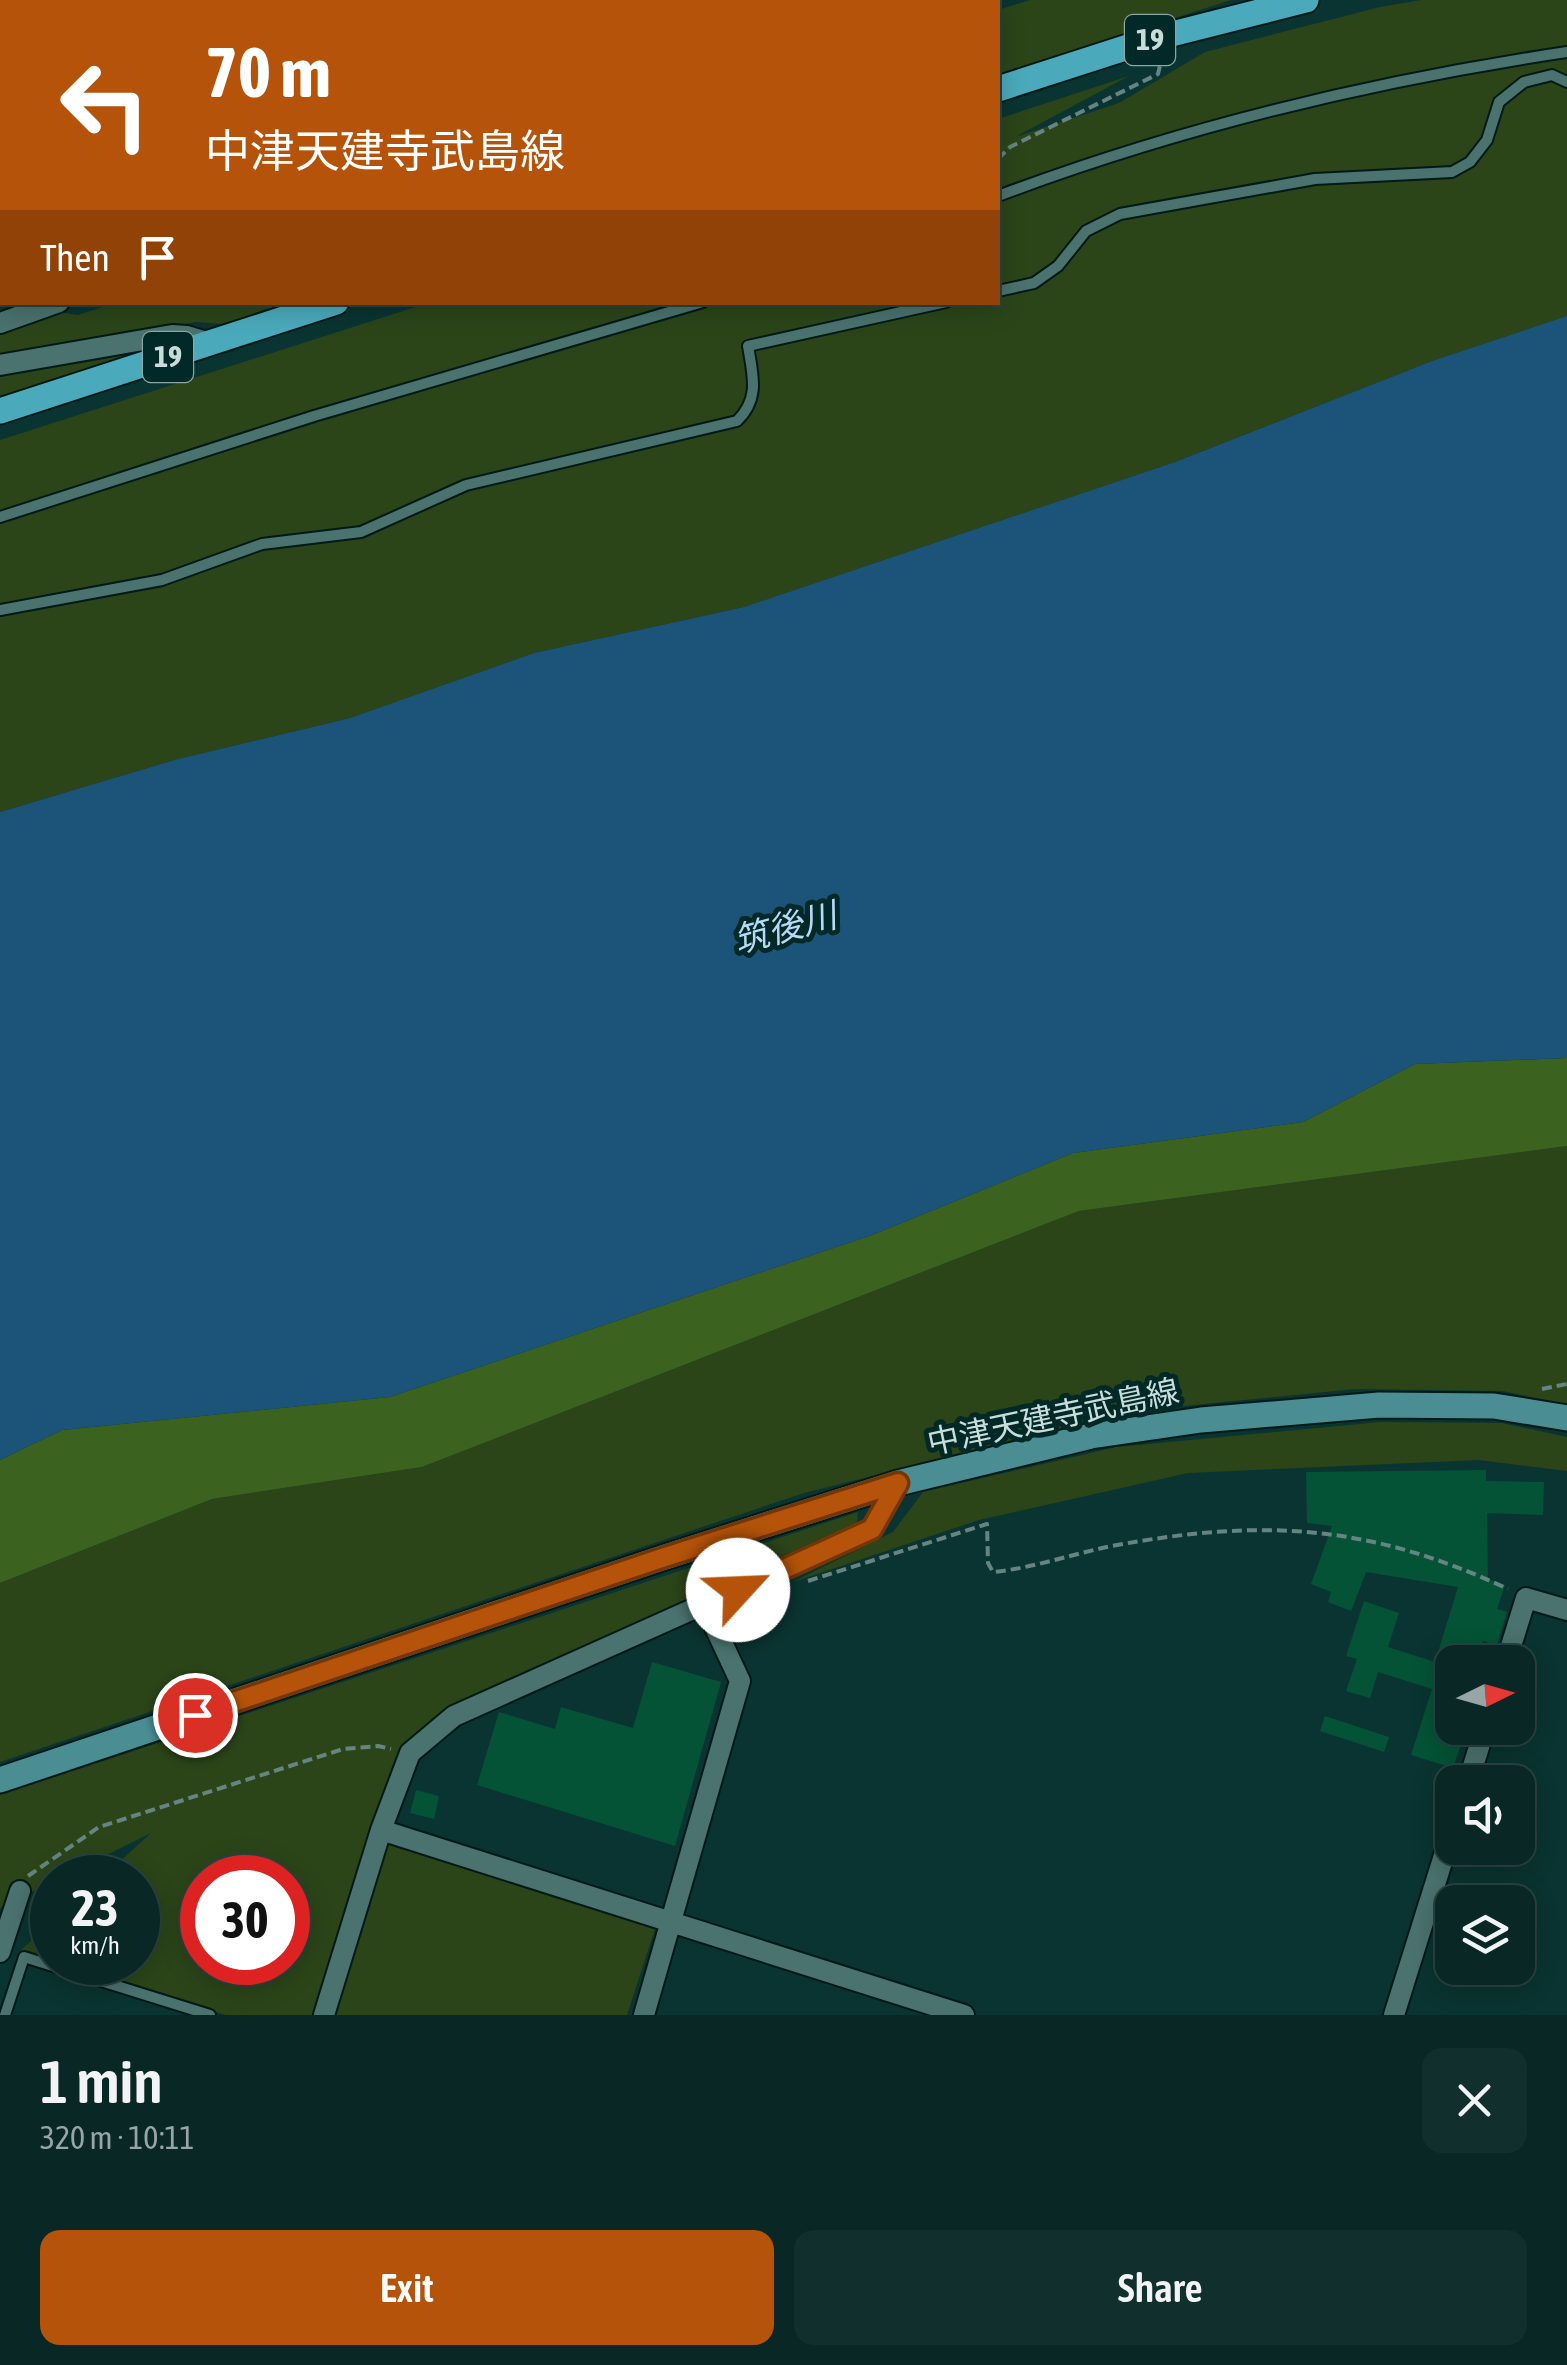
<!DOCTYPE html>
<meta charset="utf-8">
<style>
:root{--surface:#082725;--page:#112f2d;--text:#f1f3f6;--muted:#98a5a7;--line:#294442;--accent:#b45309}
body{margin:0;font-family:"Asap Condensed","Noto Sans JP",sans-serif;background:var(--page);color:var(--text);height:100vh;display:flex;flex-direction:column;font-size:38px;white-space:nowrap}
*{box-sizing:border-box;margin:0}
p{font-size:32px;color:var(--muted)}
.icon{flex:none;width:55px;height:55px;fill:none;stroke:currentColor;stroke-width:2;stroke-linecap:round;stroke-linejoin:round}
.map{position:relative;height:2015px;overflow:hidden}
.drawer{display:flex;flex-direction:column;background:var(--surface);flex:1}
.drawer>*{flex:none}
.top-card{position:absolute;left:0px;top:0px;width:1000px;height:305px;box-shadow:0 5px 25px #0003,0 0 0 2px var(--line);background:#b45309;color:#fff;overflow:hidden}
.needle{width:65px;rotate:85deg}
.fabs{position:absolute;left:1435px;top:1645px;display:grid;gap:20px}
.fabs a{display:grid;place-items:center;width:100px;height:100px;border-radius:20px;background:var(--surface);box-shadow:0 5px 25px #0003,0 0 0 2px var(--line);font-size:50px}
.speed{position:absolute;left:30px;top:1855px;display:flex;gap:20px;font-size:50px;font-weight:700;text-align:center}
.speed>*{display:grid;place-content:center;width:130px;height:130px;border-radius:50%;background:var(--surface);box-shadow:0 5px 25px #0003,0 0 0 2px var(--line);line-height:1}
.speed small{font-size:25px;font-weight:400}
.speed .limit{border:15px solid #d22;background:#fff;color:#111}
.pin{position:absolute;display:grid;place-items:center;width:85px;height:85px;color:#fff;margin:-42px;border:5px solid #fff;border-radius:50%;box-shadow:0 2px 10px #0007}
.me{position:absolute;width:110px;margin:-55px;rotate:65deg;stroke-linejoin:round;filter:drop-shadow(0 0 8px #0008)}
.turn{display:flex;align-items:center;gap:35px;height:210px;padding:0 40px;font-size:45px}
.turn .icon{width:130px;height:130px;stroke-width:2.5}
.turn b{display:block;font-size:70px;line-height:85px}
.then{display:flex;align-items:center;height:95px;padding:0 40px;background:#0003;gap:20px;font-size:38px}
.round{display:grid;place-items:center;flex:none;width:105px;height:105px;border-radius:20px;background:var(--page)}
.head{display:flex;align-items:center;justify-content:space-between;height:170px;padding:0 40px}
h1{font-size:60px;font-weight:600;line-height:75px}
.primary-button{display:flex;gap:20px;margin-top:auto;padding:20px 40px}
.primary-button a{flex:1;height:115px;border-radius:20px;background:var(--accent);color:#fff;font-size:40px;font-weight:600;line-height:115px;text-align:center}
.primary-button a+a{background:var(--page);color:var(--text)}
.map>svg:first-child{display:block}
.green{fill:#2b4519;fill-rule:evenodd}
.forest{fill:#3c621f}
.water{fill:#1c5379}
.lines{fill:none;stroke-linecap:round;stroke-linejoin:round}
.stream{stroke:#1c5379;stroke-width:6}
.building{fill:#045336}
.service-casing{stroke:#001a18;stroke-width:14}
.minor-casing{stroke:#001a18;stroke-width:24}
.secondary-casing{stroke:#001a18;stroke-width:29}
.primary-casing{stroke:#001a18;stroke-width:29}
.path{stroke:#658482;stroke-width:4;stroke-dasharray:10 5;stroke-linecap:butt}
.service{stroke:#4a726e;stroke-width:10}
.minor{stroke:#4a726e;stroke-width:20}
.secondary{stroke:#4a8e94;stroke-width:25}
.primary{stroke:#4aaabb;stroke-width:25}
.route-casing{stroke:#753606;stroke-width:25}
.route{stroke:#b45309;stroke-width:18}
.labels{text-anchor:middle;stroke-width:10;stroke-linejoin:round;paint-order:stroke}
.shield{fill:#002927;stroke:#8ca6a4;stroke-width:2.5}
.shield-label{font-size:30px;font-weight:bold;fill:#c8dcda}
.street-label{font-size:32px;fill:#c8dcda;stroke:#002927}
.water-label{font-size:35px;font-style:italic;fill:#b6daf6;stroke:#002927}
</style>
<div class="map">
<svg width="1567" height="2015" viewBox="0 0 1567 2015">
<rect width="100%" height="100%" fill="#0a3431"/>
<path class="green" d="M 1030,0 L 1231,0 L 998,75 L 998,10 Z
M 1421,0 L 1567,0 L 1567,316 L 1432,361 L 1175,462 L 744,607 L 534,653 L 350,718 L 178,759 L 0,812 L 0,440 L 428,303 L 998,302 L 998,119 L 1129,76 L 1015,137 L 1119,103 L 1205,52 L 1380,7 Z
M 118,302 L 291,303 L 223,324 L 196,322 L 0,357 L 0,330 L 58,312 L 78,315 Z
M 153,347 L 0,396 L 0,373 Z
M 1567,1146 L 1567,1405 L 1503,1391 L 1355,1389 L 1134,1411 L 804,1493 L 0,1762 L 0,1583 L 212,1499 L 422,1467 L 1079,1211 Z
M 1380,1422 L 1502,1423 L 1567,1437 L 1567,1471 L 1479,1460 L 1188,1473 L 979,1520 L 793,1582 L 893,1532 L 923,1492 L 1116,1447 Z
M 858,1512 L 856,1532 L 452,1707 L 399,1755 L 375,1829 L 655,1929 L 627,2015 L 226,2015 L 58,1963 L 138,1962 L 138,1878 L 103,1877 L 151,1833 L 62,1877 L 52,1878 L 52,1882 L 0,1908 L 0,1795 ZM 202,1878 L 288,1878 L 288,1962 L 202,1962 Z
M 52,1922 L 52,1961 L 20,1951 Z"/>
<path class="forest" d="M 1567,1058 L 1567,1146 L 1079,1211 L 422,1467 L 212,1499 L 0,1583 L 0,1460 L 62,1430 L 390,1397 L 872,1235 L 1073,1153 L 1303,1122 L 1415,1064 Z"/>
<path class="water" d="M 1567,316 L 1567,1058 L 1415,1064 L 1303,1122 L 1073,1153 L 872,1235 L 390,1397 L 62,1430 L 0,1460 L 0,812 L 178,759 L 350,718 L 534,653 L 744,607 L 1175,462 L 1432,361 Z"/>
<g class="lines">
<path class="stream" d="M 572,0 L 573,2
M 0,171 L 2,175"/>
</g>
<path class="building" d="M 1486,1470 L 1486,1481 L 1544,1482 L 1543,1515 L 1487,1513 L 1488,1579 L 1505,1585 L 1497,1609 L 1507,1612 L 1497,1645 L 1483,1641 L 1476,1662 L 1452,1662 L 1452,1728 L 1465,1733 L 1453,1768 L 1411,1755 L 1432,1689 L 1378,1672 L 1370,1698 L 1346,1691 L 1357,1659 L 1346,1656 L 1364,1601 L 1399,1613 L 1388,1647 L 1435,1662 L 1458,1587 L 1366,1572 L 1351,1611 L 1328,1602 L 1331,1592 L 1311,1584 L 1332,1526 L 1307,1523 L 1306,1472 Z
M 652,1662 L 721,1682 L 675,1846 L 477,1785 L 499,1712 L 555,1729 L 561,1707 L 633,1728 Z
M 1325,1716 L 1389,1737 L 1384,1752 L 1320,1731 Z
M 416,1790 L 439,1796 L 434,1819 L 410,1813 Z"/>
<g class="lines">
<g class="service-casing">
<path id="service" d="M 998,196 C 1181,127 1373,81 1567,52
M 998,291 L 1034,283 L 1058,266 L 1086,231 L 1120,214 L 1315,179 L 1452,172 L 1470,162 L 1487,140 L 1499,102 L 1524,82 L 1552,75 L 1567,82
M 0,517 L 314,416 L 703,302
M 0,610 L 162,580 L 262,544 L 361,532 L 466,485 L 737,421 C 760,399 753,376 748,346 L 946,302
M 5,2015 L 24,1957 L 210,2015"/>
</g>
<g class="minor-casing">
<path id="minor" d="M 247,0 L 248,2
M 0,191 L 2,195
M 0,323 L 59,302
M 0,365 L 172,335 L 187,336 L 210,343
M 1506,1662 L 1526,1598 L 1567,1610
M 1468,1782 L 1485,1728
M 381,1830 L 964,2015
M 0,1952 L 20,1891
M 324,2015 L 381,1830 L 410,1753 L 454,1716 L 872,1529 L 898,1483
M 644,2015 L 740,1681 L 705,1606
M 1394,2015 L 1452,1830"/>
</g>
<g class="secondary-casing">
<path id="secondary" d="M 0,1780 L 662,1558 L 898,1483 L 1091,1436 L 1201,1420 L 1379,1405 L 1494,1406 L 1567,1418"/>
</g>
<g class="primary-casing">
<path id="primary" d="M 998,89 L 1156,38 L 1306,0
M 0,411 L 336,302"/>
</g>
<path class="path" d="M 916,0 L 917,2
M 998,159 L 1010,147 L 1158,74 L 1162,57
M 82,302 L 93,302
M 1542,1389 L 1567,1384
M 808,1581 L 987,1524 L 988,1563 L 993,1572 C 1033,1568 1072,1554 1112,1546 C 1262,1518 1369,1524 1508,1589
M 28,1876 L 99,1827 L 343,1749 L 378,1746 L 391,1749"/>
<use href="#service" class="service"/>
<use href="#minor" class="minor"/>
<use href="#secondary" class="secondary"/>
<use href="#primary" class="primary"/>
</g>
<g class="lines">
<g class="route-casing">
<path id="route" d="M 195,1715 L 662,1558 L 898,1483 L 872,1529 L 738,1590"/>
</g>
<use href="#route" class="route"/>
</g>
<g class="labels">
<g class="shield">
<rect x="1125" y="15" width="50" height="50" rx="8"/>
<rect x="143" y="332" width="50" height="50" rx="8"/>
</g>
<g class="shield-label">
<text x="1150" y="50">19</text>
<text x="168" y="367">19</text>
</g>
<g class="street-label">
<text transform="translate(1053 1417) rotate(-12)" y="11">中津天建寺武島線</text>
</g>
<g class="water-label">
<text transform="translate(785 928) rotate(-15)" y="12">筑後川</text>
</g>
</g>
</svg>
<div class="fabs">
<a><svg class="needle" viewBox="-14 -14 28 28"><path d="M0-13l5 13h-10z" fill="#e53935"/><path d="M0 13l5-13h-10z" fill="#98a5a7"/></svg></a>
<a><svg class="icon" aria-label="sound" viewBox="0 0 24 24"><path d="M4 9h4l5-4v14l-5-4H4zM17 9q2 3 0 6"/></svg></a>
<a><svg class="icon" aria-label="layers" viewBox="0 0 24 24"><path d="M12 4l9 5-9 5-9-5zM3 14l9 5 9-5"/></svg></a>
</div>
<div class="speed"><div>23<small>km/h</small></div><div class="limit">30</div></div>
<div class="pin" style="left:195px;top:1715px;background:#d93025"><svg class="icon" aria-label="arrive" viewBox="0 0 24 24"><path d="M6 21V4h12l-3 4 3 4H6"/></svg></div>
<svg class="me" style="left:738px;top:1590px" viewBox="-20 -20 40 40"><circle r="19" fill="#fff"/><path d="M0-13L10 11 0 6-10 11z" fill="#b45309"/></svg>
<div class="top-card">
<div class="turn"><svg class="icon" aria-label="left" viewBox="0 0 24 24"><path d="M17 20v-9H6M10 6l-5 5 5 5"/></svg><div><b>70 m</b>中津天建寺武島線</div></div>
<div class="then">Then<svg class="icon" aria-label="arrive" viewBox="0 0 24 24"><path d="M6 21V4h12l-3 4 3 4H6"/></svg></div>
</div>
</div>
<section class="drawer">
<div class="head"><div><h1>1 min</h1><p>320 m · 10:11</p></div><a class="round"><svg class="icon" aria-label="close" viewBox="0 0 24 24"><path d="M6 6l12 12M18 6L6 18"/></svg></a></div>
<div class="primary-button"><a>Exit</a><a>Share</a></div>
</section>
